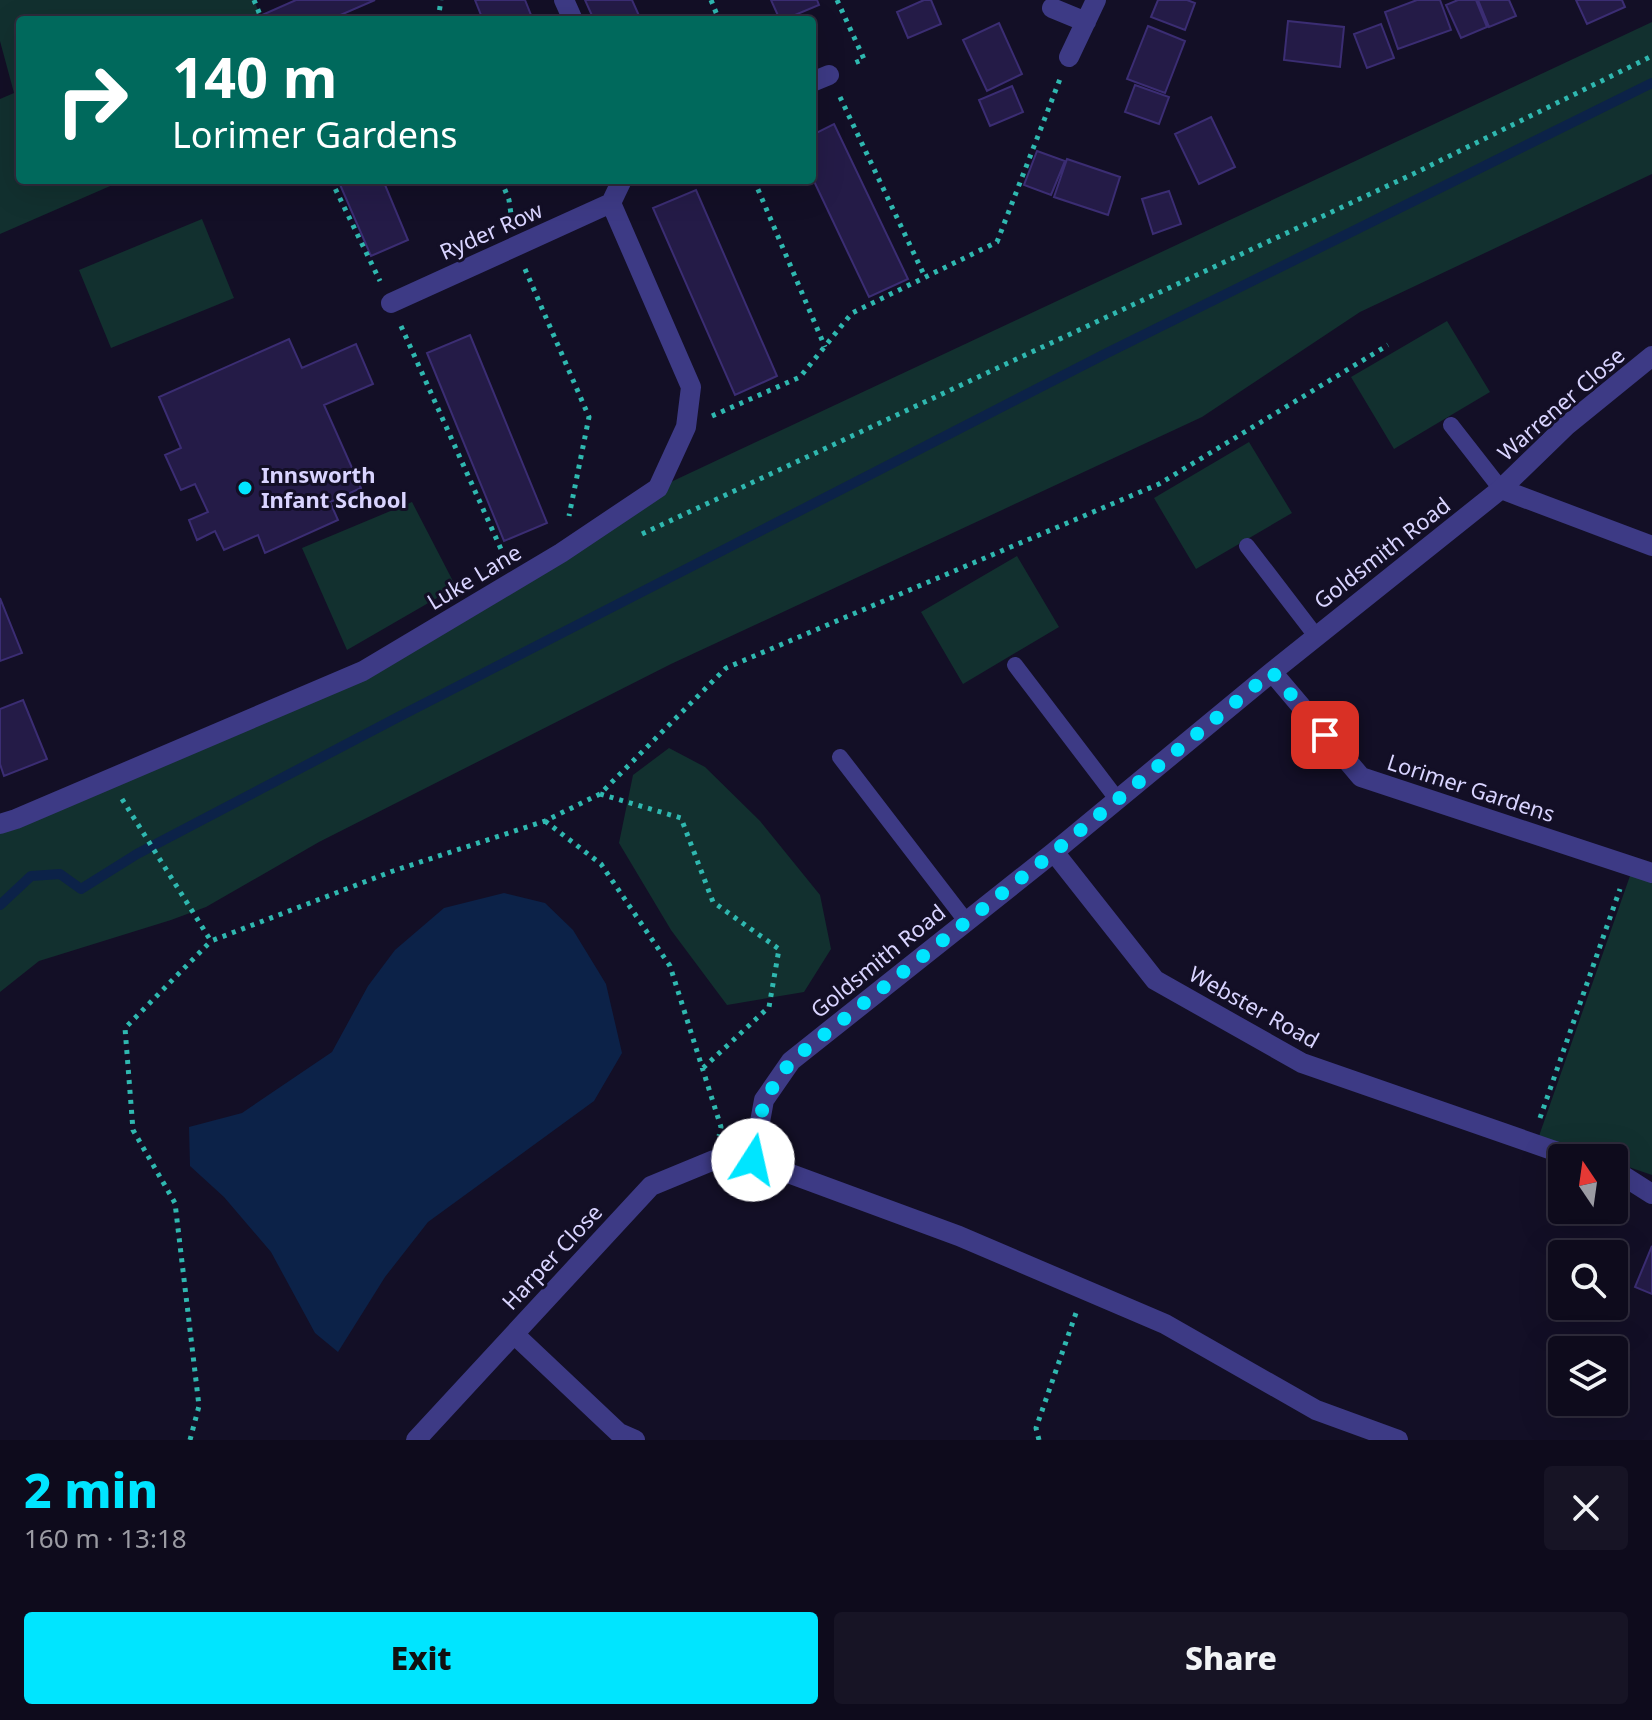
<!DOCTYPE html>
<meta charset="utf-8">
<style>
:root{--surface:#0e0b1c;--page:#171425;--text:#f1f3f6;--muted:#9b9ba3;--line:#2e2b3b;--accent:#00e5ff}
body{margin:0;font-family:"Noto Sans",sans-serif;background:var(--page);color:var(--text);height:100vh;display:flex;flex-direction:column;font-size:30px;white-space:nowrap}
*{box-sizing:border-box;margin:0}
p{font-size:26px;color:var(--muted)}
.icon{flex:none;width:44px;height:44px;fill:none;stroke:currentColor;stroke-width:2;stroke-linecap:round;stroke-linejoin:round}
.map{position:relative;height:1440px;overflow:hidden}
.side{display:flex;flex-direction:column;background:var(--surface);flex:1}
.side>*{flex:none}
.guide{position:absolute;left:16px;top:16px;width:800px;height:168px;border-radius:8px;box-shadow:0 8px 32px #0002,0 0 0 2px var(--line);background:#00695c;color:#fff;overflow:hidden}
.needle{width:52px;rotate:347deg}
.buttons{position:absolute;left:1548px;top:1144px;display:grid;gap:16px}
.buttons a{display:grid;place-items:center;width:80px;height:80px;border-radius:8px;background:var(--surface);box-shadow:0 8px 32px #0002,0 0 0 2px var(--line);font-size:40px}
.pin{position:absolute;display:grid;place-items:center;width:68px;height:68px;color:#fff;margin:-34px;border-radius:16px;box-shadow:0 4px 12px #0006}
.me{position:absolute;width:88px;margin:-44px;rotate:10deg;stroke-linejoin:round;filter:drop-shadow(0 0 6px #0008)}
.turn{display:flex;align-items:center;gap:28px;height:168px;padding:0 24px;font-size:36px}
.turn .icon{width:104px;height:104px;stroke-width:2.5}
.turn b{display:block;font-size:56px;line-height:68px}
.round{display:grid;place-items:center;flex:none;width:84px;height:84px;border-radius:8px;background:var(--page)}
.head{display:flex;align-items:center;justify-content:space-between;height:136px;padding:0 24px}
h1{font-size:48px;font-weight:800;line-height:60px;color:var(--accent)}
.primary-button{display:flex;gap:16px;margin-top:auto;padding:16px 24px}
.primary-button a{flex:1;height:92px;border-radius:8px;background:var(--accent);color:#111;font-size:32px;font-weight:800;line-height:92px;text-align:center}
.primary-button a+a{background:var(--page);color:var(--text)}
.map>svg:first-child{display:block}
.green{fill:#12302f}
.water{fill:#0c2248}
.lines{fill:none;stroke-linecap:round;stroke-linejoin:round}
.stream{stroke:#0c2248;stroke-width:10}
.building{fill:#241b47;stroke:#3b2d73;stroke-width:2}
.path{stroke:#2fb8b0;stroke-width:5;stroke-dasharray:4 6;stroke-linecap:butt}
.lane{stroke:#3d3a85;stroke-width:16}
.street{stroke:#3d3a85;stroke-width:20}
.route{stroke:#00e5ff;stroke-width:14;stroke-dasharray:0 25.2}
.poi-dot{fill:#00e5ff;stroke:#130f26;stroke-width:3}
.labels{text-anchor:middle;stroke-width:6;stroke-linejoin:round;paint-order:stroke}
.street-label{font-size:22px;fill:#d9d4ff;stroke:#130f26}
.poi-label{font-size:22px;font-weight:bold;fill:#d9d4ff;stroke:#130f26;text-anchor:start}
</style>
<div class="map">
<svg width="1652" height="1440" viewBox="0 0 1652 1440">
<rect width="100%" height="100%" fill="#130f26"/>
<path class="green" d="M 0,0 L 254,0 L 262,20 L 20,20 L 20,180 L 124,180 L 0,234 L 0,99 L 14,93 L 0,41 Z
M 1652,22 L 1652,174 L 1360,312 L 1202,417 L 671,664 L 319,842 L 206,907 L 171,920 L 39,961 L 0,992 L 0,824 L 363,671 L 658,488 Z
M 202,219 L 234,298 L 111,348 L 79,270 Z
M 1447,321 L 1490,392 L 1394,449 L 1351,377 Z
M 1249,442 L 1292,513 L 1196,569 L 1154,498 Z
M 412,502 L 456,587 L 347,650 L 302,548 Z
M 1017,556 L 1059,627 L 963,684 L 921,612 Z
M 669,748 L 705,767 L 760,821 L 820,895 L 831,949 L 804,992 L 727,1005 L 671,930 L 619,843 L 633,775 Z
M 1631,873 L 1652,880 L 1652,1175 L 1614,1162 L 1614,1158 L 1602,1158 L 1539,1136 Z"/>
<path class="water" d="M 504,893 L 545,903 L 573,930 L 606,984 L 622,1053 L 594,1101 L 428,1222 L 385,1277 L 338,1352 L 315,1333 L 271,1252 L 224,1197 L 190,1166 L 189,1127 L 242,1113 L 332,1052 L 368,986 L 395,950 L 444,908 Z"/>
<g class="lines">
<path class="stream" d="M 0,905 L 31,876 L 60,874 L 81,889 L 137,854 L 404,714 L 1107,353 L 1652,83"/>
</g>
<path class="building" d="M 296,0 L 375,0 L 329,20 L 264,20 L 262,15 Z
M 475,0 L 525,0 L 533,20 L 483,20 Z
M 585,0 L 632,0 L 641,20 L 594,20 Z
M 771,0 L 817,0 L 819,5 L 783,20 L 780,20 Z
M 924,0 L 931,0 L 941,24 L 908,38 L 897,12 Z
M 1158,0 L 1187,0 L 1195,3 L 1185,30 L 1151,17 Z
M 1417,0 L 1440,0 L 1451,30 L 1398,49 L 1385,12 Z
M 1458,0 L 1476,0 L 1487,27 L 1461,38 L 1446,5 Z
M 1478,0 L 1509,0 L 1516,16 L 1489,27 Z
M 1576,0 L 1622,0 L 1625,7 L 1587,24 Z
M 1288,21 L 1344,27 L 1340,67 L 1284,60 Z
M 999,23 L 1022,74 L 987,91 L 963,40 Z
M 1381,24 L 1394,58 L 1367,68 L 1354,34 Z
M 1148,26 L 1185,41 L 1165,93 L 1127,79 Z
M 1135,85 L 1169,97 L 1159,124 L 1125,112 Z
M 1012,86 L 1023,112 L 990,126 L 979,100 Z
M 1211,117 L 1235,167 L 1199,184 L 1175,134 Z
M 834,124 L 908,279 L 869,297 L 812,177 L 812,135 Z
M 1037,151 L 1065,161 L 1051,195 L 1024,185 Z
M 1067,159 L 1120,177 L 1108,215 L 1054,197 Z
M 338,180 L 383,180 L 408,240 L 371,256 Z
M 696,190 L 777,376 L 735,395 L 653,208 Z
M 1169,191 L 1181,224 L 1153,234 L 1142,199 Z
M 470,335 L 547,523 L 504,541 L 427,353 Z
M 289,339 L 302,368 L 356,344 L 373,384 L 324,405 L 361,488 L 330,502 L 338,520 L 265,553 L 258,535 L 224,550 L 215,531 L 197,540 L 189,520 L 208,512 L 195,484 L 181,490 L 165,455 L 181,448 L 159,397 Z
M 0,598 L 22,653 L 0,661 Z
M 23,700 L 47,759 L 4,776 L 0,764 L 0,709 Z
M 1652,1246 L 1652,1294 L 1635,1287 Z"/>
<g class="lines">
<path class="path" d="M 254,0 L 262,20
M 711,0 L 719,20
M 837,0 L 864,59 L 852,64
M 438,20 L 441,0
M 840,97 L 925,277
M 331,180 L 380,281
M 501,180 L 509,200 L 512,221
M 754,180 L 825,347
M 525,269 L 589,417 L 569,516
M 401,326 L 505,558
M 712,416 L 800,377 L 852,313 L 997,242 L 1060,79
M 642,534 L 1413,174 L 1652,56
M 600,794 L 681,818 L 713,902 L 779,949 L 769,1007 L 702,1069
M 122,799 L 211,941 L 393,871 L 545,821 L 600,794 L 726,668 L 1159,484 L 1388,345
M 545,821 L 601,864 L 670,966 L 721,1127 L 719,1136
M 1540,1118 L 1620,889
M 190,1440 L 199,1406 L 175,1203 L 133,1130 L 125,1028 L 211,941
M 1039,1440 L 1036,1428 L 1076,1313"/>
<path class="lane" d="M 1451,425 L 1501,489
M 1247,546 L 1316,636
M 1015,665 L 1117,799
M 840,757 L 966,921"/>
<path class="street" d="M 564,0 L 573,20
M 1052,8 L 1086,22
M 1069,57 L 1096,0
M 812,82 L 829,75
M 391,303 L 611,203
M 1501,489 L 1566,426 L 1652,356
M 1272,672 L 1361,777 L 1652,873
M 0,824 L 16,819 L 363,671 L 561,553 L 658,488 L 686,427 L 691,387 L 611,203 L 622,180
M 1054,852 L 1155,980 L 1302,1063 L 1575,1158
M 1614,1172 L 1622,1175 L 1652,1194
M 514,1334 L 619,1433 L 635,1440
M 416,1440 L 651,1186 L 714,1160 L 753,1160
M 1398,1440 L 1316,1410 L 1165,1324 L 959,1236 L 753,1160 L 764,1100 L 791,1061 L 1054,852 L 1272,672 L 1501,489 L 1652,546"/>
</g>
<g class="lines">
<path class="route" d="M 753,1160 L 764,1100 L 791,1061 L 1054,852 L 1272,672 L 1325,735"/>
</g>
<circle class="poi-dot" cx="245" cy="488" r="8"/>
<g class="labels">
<g class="street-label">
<text transform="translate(491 231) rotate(-24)" y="8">Ryder Row</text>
<text transform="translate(1561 404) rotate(-41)" y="8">Warrener Close</text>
<text transform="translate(1382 553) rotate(-38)" y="8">Goldsmith Road</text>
<text transform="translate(474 577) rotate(-31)" y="8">Luke Lane</text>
<text transform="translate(1471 788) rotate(18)" y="8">Lorimer Gardens</text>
<text transform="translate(878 961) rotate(-39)" y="8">Goldsmith Road</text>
<text transform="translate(1254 1007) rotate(29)" y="8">Webster Road</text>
<text transform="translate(552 1257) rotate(-47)" y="8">Harper Close</text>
</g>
<g class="poi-label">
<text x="261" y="483">Innsworth<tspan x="261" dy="25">Infant School</tspan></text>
</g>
</g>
</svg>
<div class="buttons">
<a><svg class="needle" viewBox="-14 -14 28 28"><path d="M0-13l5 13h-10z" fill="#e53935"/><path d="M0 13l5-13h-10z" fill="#9b9ba3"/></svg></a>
<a><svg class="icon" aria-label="search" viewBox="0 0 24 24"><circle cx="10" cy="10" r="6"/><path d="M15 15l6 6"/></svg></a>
<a><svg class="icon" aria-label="layers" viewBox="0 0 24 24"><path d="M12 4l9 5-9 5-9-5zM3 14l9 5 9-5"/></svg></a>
</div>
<div class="pin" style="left:1325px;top:735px;background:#d93025"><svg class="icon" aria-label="arrive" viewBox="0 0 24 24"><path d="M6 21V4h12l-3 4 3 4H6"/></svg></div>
<svg class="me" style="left:753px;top:1160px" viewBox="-20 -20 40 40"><circle r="19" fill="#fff"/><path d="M0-13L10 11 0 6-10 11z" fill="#00e5ff"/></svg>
<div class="guide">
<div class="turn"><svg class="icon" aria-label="right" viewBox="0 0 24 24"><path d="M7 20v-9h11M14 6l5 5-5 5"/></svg><div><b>140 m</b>Lorimer Gardens</div></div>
</div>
</div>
<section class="side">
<div class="head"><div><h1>2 min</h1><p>160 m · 13:18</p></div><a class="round"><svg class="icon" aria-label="close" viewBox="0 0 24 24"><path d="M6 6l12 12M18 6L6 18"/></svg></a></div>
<div class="primary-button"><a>Exit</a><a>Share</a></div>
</section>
